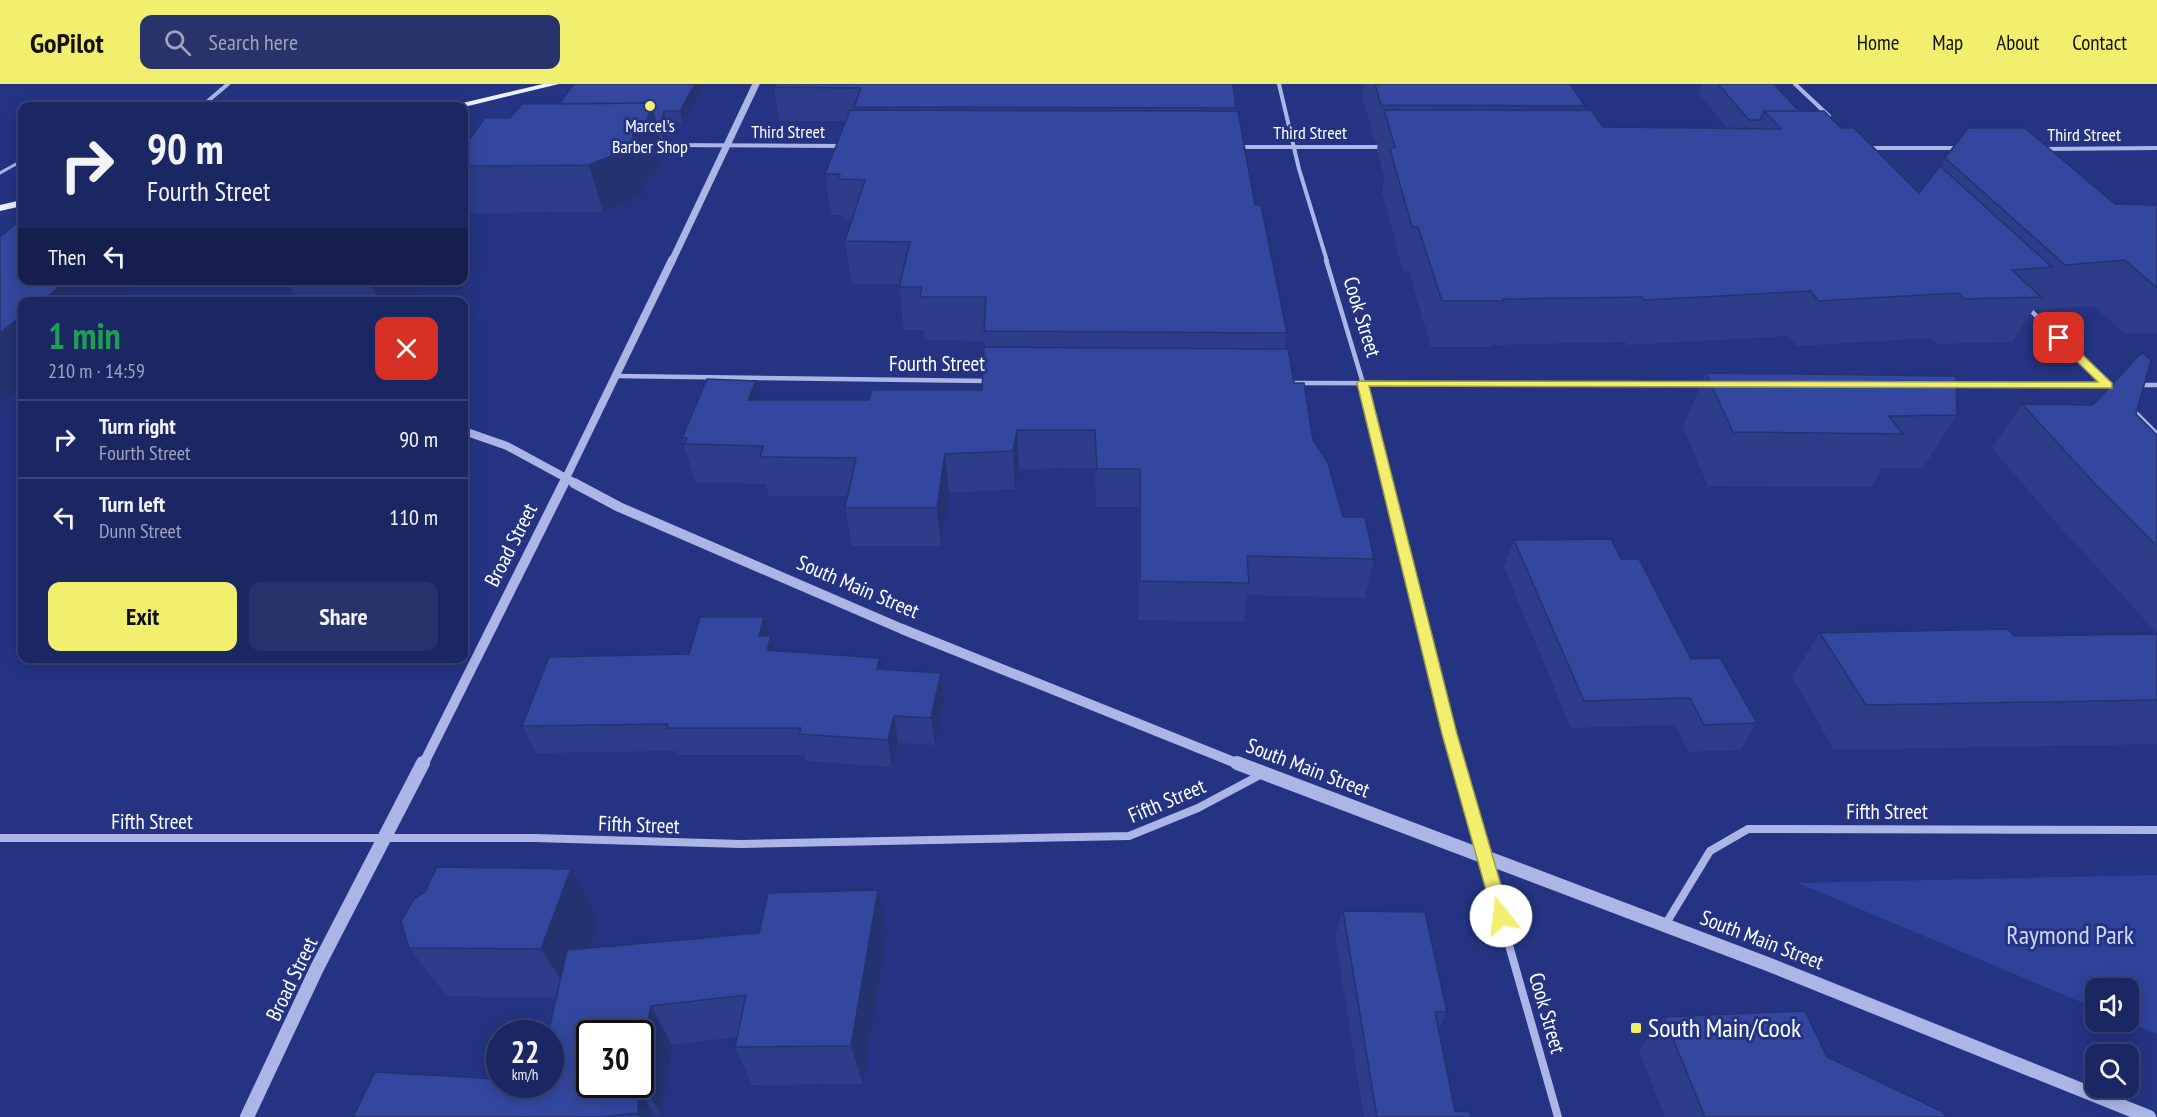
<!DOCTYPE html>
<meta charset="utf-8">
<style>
:root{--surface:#1b2762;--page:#28336b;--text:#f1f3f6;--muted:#a0a5be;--line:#394477;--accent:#f2ef6f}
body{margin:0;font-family:"PT Sans Narrow",sans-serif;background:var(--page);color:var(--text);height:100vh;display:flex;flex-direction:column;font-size:22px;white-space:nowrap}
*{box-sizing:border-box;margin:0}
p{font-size:20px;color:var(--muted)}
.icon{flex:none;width:33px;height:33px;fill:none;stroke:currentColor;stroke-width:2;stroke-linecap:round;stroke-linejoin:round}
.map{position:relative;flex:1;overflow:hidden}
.drawer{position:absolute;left:18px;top:213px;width:450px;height:366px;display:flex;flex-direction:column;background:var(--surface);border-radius:12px;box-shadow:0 3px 15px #0003,0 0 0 2px var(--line)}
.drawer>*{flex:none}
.hud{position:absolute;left:18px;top:18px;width:450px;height:183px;border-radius:12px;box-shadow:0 3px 15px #0003,0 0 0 2px var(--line);background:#1b2762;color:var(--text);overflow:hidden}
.buttons{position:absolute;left:2085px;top:894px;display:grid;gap:12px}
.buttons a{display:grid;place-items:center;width:54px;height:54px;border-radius:12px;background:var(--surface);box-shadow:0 3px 15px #0003,0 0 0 2px var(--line);font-size:30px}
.speed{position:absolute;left:486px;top:936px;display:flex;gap:12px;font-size:30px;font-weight:700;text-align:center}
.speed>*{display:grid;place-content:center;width:78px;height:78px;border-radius:50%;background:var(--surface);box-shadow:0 3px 15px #0003,0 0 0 2px var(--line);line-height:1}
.speed small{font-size:15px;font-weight:400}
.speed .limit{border:3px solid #111;border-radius:9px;background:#fff;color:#111}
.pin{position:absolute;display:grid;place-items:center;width:51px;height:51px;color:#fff;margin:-26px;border-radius:12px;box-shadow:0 3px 9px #0006}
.me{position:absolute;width:66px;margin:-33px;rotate:344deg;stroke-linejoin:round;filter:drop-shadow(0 0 4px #0008)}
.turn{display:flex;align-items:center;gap:21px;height:126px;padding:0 30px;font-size:27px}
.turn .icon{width:78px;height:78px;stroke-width:2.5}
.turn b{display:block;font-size:42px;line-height:51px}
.then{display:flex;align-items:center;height:57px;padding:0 30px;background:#0003;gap:12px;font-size:22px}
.round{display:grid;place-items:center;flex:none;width:63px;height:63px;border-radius:12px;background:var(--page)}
.head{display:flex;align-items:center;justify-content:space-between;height:102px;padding:0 30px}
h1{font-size:36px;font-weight:800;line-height:45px;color:#1e9e55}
.action{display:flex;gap:12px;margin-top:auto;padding:12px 30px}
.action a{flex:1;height:69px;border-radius:12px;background:var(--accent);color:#111;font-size:24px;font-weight:800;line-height:69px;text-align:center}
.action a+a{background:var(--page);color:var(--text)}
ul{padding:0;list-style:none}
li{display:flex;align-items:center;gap:18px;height:78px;padding:0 30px;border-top:2px solid var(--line)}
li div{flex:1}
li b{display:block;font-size:22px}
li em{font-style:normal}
header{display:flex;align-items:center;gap:36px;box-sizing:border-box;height:84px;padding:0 30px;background:var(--accent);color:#111}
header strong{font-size:28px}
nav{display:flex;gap:33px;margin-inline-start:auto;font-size:21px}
.search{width:420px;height:54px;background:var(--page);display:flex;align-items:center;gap:15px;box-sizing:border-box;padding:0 21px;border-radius:12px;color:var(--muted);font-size:22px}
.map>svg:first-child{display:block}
.green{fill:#2e429a}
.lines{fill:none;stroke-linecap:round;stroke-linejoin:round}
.service{stroke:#abb6e7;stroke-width:3}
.minor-far3{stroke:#abb6e7;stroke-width:4}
.minor-far2{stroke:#abb6e7;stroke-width:4.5}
.minor-far1{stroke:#abb6e7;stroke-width:6}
.minor{stroke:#abb6e7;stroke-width:8}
.tertiary-far3{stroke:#abb6e7;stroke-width:7}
.tertiary-far2{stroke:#abb6e7;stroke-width:8}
.tertiary-far1{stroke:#abb6e7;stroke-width:10}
.tertiary{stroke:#abb6e7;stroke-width:14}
.primary{fill:#edeffd;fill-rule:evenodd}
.wall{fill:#2d3d89;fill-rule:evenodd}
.shaded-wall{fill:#24326f}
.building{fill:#34479f;stroke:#24326f;stroke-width:1.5}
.route{fill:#f2ef6f;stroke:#9d9b48;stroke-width:1.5}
.poi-dot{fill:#f2ef6f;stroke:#243482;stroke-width:2}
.labels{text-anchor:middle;stroke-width:6;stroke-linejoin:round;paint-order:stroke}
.far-poi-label{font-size:18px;fill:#fff;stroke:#243482}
.far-street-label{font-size:18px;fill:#fff;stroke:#243482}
.street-label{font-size:21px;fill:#fff;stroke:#243482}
.near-park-label{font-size:26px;fill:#cfd6f6;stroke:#243482}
.near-poi-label{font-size:26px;fill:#fff;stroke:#243482;text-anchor:start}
</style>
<header>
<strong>GoPilot</strong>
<div class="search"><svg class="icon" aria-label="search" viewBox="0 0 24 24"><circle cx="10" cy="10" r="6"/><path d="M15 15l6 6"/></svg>Search here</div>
<nav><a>Home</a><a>Map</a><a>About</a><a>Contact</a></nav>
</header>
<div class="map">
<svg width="2157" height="1033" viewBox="0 0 2157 1033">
<rect width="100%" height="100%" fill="#243482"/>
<path class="green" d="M 2157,791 L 2157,950 L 2128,938 L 2128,904 L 2096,904 L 2095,924 L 1798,799 Z"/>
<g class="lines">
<path class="service" d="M 0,89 L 18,79 L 22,59"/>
<path class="minor-far3" d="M 1279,0 L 1299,85 L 1327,177
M 1795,0 L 1829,32
M 202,22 L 228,0
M 656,61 L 844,62
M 1238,63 L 1384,63
M 1868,64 L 1960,64
M 2042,65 L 2157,64"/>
<path class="minor-far2" d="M 1326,176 L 1363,299 L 1388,400
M 2026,222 L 2110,303
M 617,292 L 989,297
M 1287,299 L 1709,300
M 1950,301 L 2117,301
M 2136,301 L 2157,301
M 2132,325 L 2157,350"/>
<path class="minor-far1" d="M 1387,399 L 1458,681"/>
<path class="minor" d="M 1457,679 L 1558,1033
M 0,754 L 535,754 L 741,760 L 1129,752 L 1198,724 L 1260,691
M 1665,841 L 1710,767 L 1748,745 L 2157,746"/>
<path class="tertiary-far3" d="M 672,177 L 756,0"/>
<path class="tertiary-far2" d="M 464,347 L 507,362 L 577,400
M 563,400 L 672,176"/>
<path class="tertiary-far1" d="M 574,399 L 619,423 L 902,545 L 1241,681
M 423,681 L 564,399"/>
<path class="tertiary" d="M 1237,679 L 1770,881 L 2149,1033
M 247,1033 L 317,884 L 423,679"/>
<path class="primary" d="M 543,0 L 559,0 L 464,23 L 450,22 Z
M 22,116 L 22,122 L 0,127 L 0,121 Z"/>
</g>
<path class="wall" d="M 705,0 L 682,39 L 667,39 L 664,56 L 660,56 L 663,64 L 659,84 L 646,97 L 643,111 L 603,128 L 466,129 L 464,122 L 464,82 L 510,34 L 559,20 Z
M 775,0 L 1236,24 L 1236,27 L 1255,121 L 1287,249 L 1285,265 L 1294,299 L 1313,356 L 1343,433 L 1374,475 L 1365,514 L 1247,511 L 1244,538 L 1138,536 L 1138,423 L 1096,423 L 1095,384 L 1019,385 L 1015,405 L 949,409 L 941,462 L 852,462 L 845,424 L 848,412 L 769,412 L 766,400 L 695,398 L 682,354 L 756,297 L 760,316 L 869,316 L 982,306 L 985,257 L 925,256 L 924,246 L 904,246 L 899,203 L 900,200 L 852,200 L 845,157 L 852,137 L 844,136 L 843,131 L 831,131 L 825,90 L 846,37 L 779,37 L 774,3 Z
M 1364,0 L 1570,0 L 1585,22 L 1584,26 L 1603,43 L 1728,45 L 1699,10 L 1703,0 L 1774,0 L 1799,27 L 1841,44 L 1919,109 L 1941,82 L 1945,74 L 2115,120 L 2157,121 L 2157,249 L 2125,250 L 2094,222 L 2036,226 L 2034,225 L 2012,258 L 1937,260 L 1931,254 L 1796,262 L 1789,252 L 1627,261 L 1625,258 L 1491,261 L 1491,263 L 1431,263 L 1409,187 L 1403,187 L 1382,107 L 1384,94 L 1377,66 L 1378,58 L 1375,58 L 1362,12 Z
M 292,196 L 418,196 L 421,201 L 411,218 L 298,218 L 289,200 Z
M 1706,289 L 1957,331 L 1923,384 L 1882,384 L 1871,403 L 1708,402 L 1683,342 Z
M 2022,320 L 2136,330 L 2157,351 L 2157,549 L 2061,444 L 1992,364 Z
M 1514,456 L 1691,575 L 1757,639 L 1740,666 L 1689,668 L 1675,641 L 1571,644 L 1504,483 Z
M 1820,549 L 2014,552 L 2157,550 L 2157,660 L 1834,666 L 1792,593 Z
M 769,552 L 775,567 L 883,586 L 944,616 L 935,661 L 898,659 L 892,683 L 806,677 L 804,671 L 677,671 L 676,667 L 536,669 L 522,642 L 689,570 Z
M 571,785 L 599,836 L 589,864 L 887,848 L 863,1000 L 752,1001 L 735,963 L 737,953 L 672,961 L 661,1030 L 654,1031 L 656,1033 L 353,1033 L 550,1000 L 556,914 L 447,912 L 409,864 ZM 640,950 L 640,1000 L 590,1000 Z
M 1343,827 L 1447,928 L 1439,946 L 1455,1027 L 1471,1033 L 1364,1033 L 1335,852 Z
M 1664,933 L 1827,973 L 1946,1033 L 1665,1033 L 1639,966 Z"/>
<path class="shaded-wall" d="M 695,0 L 705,0 L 682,39 L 680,27 Z
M 651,19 L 663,64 L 659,84 L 646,97 L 643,111 L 603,128 L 589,81 L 633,51 Z
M 664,27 L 667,39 L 664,56 L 661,44 Z
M 66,196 L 139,196 L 118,218 L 42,218 Z
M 370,196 L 418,196 L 421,201 L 411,218 L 379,218 Z
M 22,232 L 22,302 L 0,320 L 0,249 Z
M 756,297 L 765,334 L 748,316 Z
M 1017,346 L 1019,385 L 1015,405 L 1013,367 Z
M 945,370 L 949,409 L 941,462 L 937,424 Z
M 764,533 L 770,555 L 771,552 L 778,579 L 774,594 L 759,552 Z
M 880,574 L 885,601 L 877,585 Z
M 941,589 L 944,616 L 935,661 L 931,634 Z
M 894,632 L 898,659 L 892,683 L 888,656 Z
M 571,785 L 599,836 L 572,914 L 541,865 Z
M 878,806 L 887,848 L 863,1000 L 851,962 Z
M 651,922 L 672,961 L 661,1030 L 640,997 L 640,978 Z
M 618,1000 L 622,1000 L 638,1025 L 638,1003 L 656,1033 L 640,1033 L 617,1002 Z"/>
<path class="building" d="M 574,0 L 695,0 L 680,27 L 664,27 L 661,44 L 657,44 L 651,19 L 559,20 Z
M 775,0 L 1233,0 L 1236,24 L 854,23 L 861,4 L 774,3 Z
M 1375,0 L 1570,0 L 1585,22 L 1381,21 Z
M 1718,0 L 1774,0 L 1799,27 L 1764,27 L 1760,36 L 1749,36 Z
M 651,19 L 647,38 L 633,51 L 631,64 L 589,81 L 464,82 L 464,62 L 485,34 L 510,34 L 522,20 Z
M 850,26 L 1238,27 L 1255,121 L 1261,121 L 1287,249 L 984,247 L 986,213 L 920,213 L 922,203 L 899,203 L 910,158 L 845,157 L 865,96 L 838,95 L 840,90 L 825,90 Z
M 1384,26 L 1591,26 L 1603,43 L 1781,45 L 1764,27 L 1824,27 L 1841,44 L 1854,44 L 1919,109 L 1940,82 L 2052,183 L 2012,186 L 2041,213 L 1964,215 L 1958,209 L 1818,217 L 1811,207 L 1644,216 L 1642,213 L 1503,215 L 1504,217 L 1442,217 L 1418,143 L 1412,143 L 1390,65 L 1395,63 Z
M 1968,44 L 2025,44 L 2115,120 L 2157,121 L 2157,204 L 2125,176 L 2065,181 L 1945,74 Z
M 22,135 L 22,196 L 66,196 L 42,218 L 22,218 L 22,232 L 0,249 L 0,153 Z
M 292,196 L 370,196 L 289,200 Z
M 984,263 L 1288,265 L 1294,299 L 1304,299 L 1313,356 L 1328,379 L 1343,433 L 1365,433 L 1374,475 L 1247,472 L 1249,499 L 1140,497 L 1140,385 L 1097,385 L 1095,346 L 1017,346 L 1013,367 L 945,370 L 937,424 L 845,424 L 856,374 L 760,373 L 763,362 L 684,360 L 687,354 L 682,354 L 707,295 L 756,297 L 748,316 L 869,316 L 872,306 L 982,306 Z
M 2142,268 L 2151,276 L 2136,330 L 2157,351 L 2157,462 L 2095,400 L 2022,320 L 2093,321 Z
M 1706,289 L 1956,292 L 1957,331 L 1889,332 L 1903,350 L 1733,348 Z
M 1611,455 L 1621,475 L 1639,475 L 1691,575 L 1720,574 L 1757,639 L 1704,641 L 1690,614 L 1584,617 L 1514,456 Z
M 700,533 L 764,533 L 759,552 L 771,552 L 767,566 L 880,574 L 877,585 L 941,589 L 931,634 L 894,632 L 888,656 L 799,650 L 801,644 L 667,644 L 668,640 L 522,642 L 549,573 L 689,570 Z
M 2008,545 L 2014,552 L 2157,550 L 2157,616 L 1866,621 L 1820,549 Z
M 437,783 L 571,785 L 541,865 L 409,864 L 401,837 L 414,815 L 425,808 Z
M 878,806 L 851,962 L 735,963 L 746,911 L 651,922 L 640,978 L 640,950 L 590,950 L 590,1000 L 618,1000 L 617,1002 L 638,1003 L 638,1029 L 600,1033 L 353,1033 L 375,988 L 500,995 L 500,1000 L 550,1000 L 550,950 L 548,950 L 567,866 L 759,849 L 768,809 Z
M 1343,827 L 1425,828 L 1447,928 L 1435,928 L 1455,1027 L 1470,1028 L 1471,1033 L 1377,1033 Z
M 1805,927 L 1827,973 L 1943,1028 L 1946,1033 L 1705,1033 L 1664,933 Z"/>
<path class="route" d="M 2059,250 L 2062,251 L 2112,299 L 2112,304 L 1369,302 L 1457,650 L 1510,832 L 1507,838 L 1501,840 L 1495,838 L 1442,650 L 1357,299 L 1359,297 L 2098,298 L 2055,256 L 2053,254 Z"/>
<g class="poi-dot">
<circle cx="650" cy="22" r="6"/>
<rect x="1630" y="938" width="12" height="12" rx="3"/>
</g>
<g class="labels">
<g class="far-poi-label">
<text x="650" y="48">Marcel's<tspan x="650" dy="21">Barber Shop</tspan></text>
</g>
<g class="far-street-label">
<text x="788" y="54">Third Street</text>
<text x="1310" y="55">Third Street</text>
<text x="2084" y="57">Third Street</text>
</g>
<g class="street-label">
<text transform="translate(1362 233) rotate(73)" y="7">Cook Street</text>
<text x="937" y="287">Fourth Street</text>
<text transform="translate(511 461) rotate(-63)" y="7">Broad Street</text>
<text transform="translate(858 503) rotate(23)" y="7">South Main Street</text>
<text transform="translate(1308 684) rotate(21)" y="7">South Main Street</text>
<text transform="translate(1167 717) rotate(-23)" y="7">Fifth Street</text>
<text x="1887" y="735">Fifth Street</text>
<text x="152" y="745">Fifth Street</text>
<text transform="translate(639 741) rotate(2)" y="7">Fifth Street</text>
<text transform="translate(1762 856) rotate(21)" y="7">South Main Street</text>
<text transform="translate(292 895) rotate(-64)" y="7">Broad Street</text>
<text transform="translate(1547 929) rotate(74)" y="7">Cook Street</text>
</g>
<g class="near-park-label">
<text x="2070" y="860">Raymond Park</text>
</g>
<g class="near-poi-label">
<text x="1648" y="953">South Main/Cook</text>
</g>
</g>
</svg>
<div class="buttons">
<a><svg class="icon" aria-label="sound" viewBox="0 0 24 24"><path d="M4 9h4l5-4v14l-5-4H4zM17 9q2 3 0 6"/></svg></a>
<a><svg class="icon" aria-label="search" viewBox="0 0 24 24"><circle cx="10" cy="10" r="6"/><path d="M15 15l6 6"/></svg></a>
</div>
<div class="speed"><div>22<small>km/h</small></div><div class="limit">30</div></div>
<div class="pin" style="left:2059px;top:254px;background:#d93025"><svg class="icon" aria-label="arrive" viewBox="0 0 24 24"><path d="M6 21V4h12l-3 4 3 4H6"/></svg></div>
<svg class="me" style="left:1501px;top:832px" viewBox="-20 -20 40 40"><circle r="19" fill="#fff"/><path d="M0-13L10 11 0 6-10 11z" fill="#f2ef6f"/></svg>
<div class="hud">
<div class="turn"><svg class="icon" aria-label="right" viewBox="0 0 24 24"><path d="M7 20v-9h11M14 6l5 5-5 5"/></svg><div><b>90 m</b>Fourth Street</div></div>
<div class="then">Then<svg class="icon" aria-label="left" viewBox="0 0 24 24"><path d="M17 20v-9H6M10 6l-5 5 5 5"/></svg></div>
</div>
<section class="drawer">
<div class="head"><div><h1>1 min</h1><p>210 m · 14:59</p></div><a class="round" style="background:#d93025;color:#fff"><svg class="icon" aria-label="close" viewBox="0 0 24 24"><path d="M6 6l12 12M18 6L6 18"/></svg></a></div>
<ul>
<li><svg class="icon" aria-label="right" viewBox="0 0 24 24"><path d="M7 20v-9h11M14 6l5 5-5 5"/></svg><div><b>Turn right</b><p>Fourth Street</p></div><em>90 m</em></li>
<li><svg class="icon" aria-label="left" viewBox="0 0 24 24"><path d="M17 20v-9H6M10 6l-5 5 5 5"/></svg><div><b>Turn left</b><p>Dunn Street</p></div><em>110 m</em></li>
</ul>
<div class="action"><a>Exit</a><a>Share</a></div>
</section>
</div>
